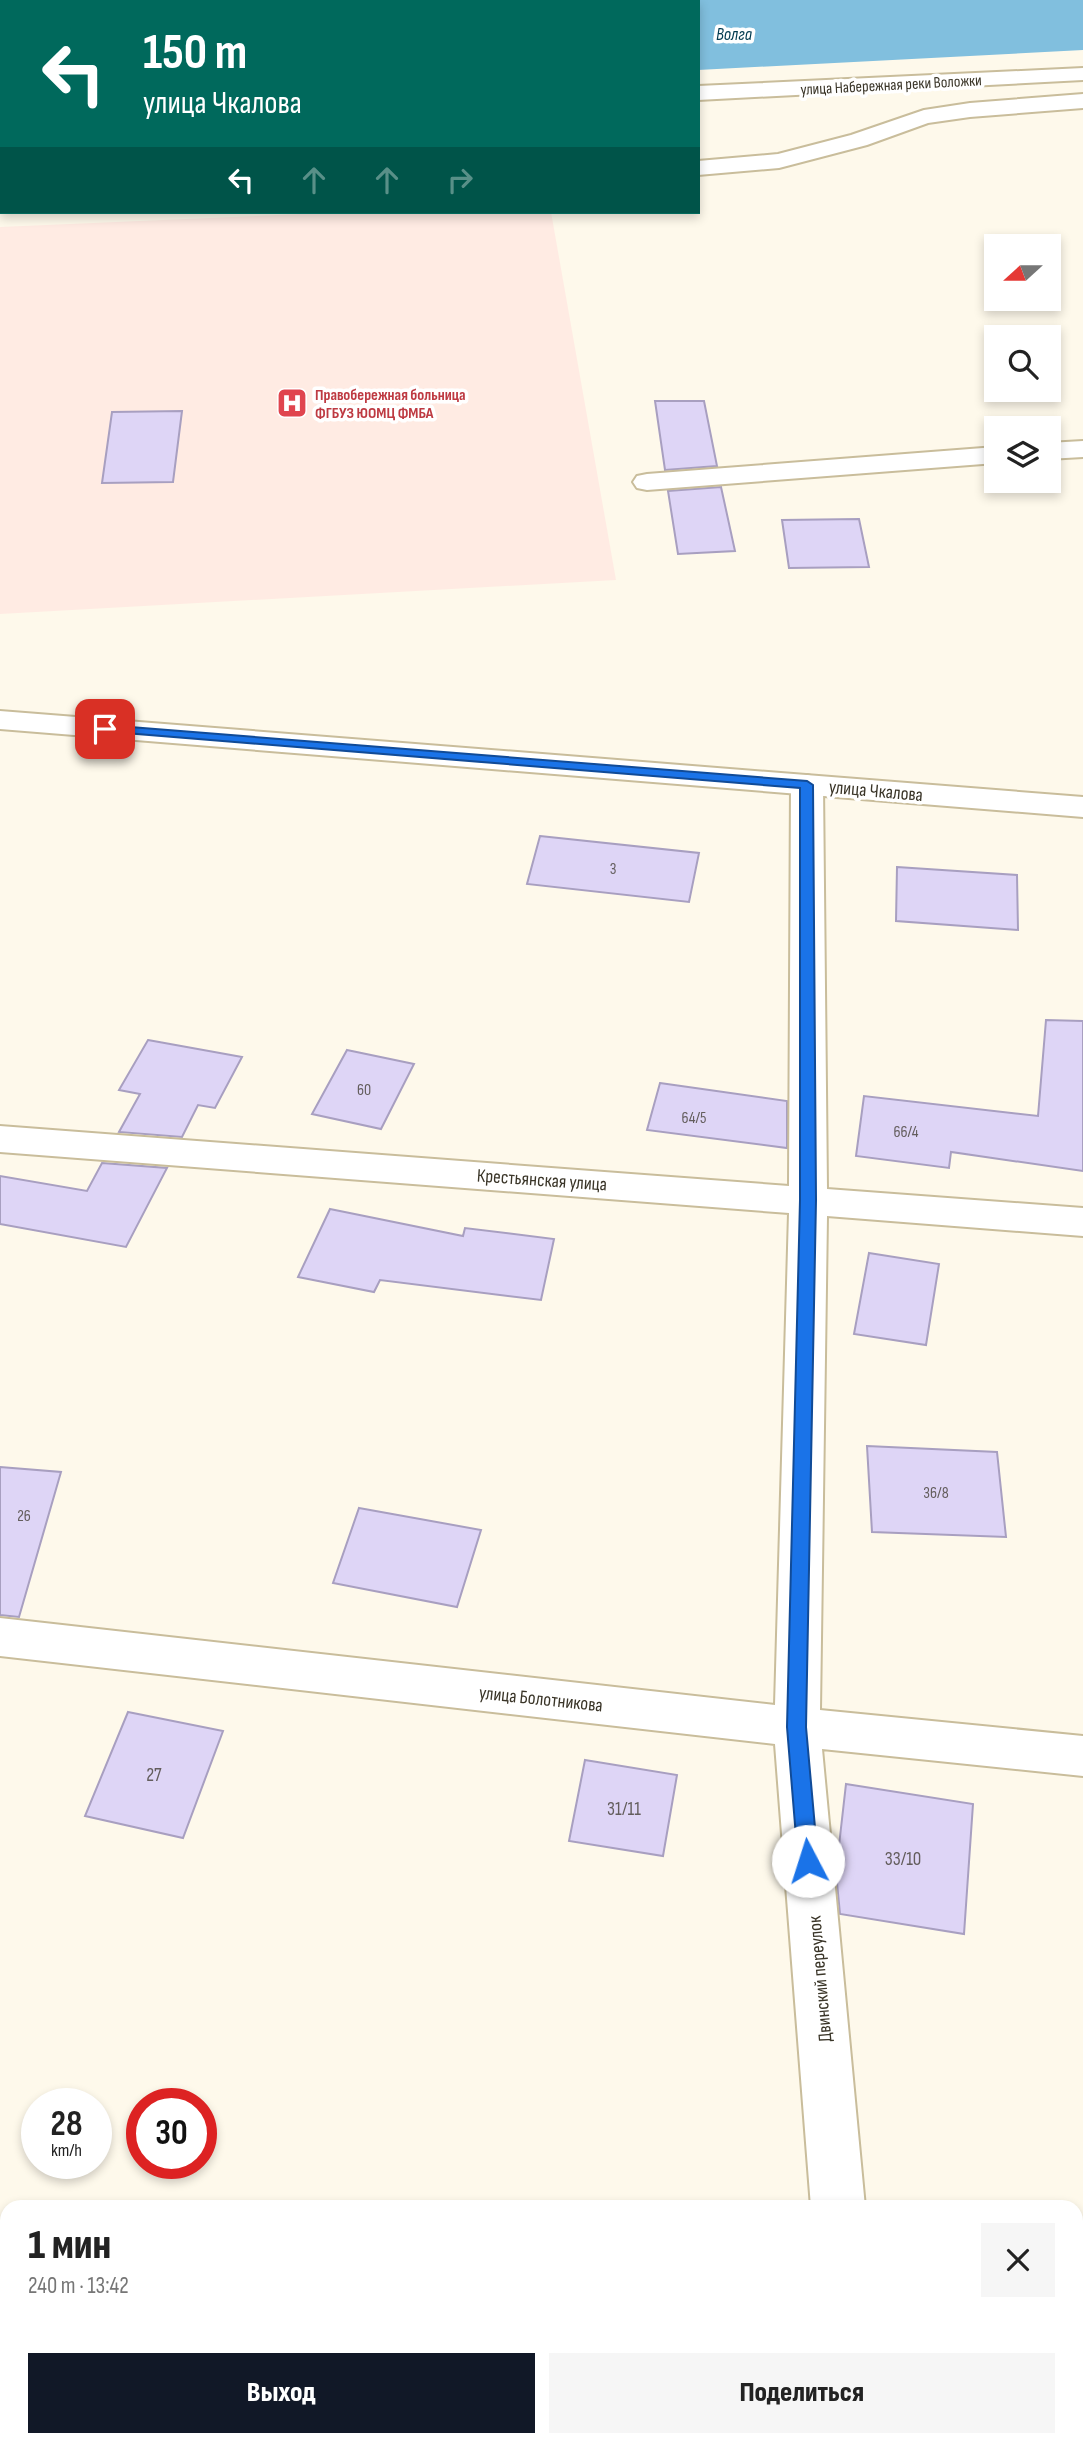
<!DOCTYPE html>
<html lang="ru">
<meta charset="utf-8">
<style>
:root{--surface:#fff;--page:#f6f6f6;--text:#222;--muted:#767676;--accent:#111827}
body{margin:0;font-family:"Sofia Sans Condensed",sans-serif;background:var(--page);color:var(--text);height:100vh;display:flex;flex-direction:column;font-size:26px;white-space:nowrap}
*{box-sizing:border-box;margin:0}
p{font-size:23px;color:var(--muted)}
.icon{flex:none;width:38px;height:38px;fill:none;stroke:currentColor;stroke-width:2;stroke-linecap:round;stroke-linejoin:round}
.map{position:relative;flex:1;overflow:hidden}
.details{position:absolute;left:0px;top:2200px;width:1083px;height:247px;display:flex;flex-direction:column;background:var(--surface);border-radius:21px 21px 0 0;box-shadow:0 4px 10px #0003}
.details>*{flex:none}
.guide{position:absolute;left:0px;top:0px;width:700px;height:214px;box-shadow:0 4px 10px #0003;background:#00695c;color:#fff;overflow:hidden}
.needle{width:46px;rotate:249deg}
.controls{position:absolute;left:984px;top:234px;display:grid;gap:14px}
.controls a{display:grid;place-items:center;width:77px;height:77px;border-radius:0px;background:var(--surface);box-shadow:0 4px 10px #0003;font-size:35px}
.speed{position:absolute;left:21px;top:2088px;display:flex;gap:14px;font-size:35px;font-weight:700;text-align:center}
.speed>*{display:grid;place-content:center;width:91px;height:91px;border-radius:50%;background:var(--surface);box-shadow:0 4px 10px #0003;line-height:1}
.speed small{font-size:18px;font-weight:400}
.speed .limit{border:10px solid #d22;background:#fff;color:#111}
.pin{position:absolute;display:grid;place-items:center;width:60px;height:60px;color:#fff;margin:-30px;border-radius:14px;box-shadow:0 4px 10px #0006}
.me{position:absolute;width:77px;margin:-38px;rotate:355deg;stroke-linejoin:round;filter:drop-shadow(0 0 5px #0008)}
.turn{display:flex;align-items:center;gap:24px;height:147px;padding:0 28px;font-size:32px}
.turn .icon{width:91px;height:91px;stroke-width:2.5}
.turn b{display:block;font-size:49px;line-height:60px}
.lanes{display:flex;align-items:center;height:66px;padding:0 28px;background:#0003;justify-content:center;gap:35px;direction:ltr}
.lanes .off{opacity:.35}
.round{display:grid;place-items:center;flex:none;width:74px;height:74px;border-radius:0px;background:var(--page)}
.summary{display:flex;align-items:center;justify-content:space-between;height:119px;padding:0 28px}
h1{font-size:42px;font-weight:800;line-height:52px}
.action{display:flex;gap:14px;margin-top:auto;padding:14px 28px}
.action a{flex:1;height:80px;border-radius:0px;background:var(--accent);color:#fff;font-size:28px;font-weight:800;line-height:80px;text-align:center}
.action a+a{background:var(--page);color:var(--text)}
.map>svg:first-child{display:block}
.medical{fill:#ffebe3}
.water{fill:#81bfde}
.building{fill:#ded5f6;stroke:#a89fc0;stroke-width:2}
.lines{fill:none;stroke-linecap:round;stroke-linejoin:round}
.minor-casing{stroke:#c9bd9b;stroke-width:4}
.major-casing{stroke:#c9bd9b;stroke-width:4}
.minor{fill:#fff;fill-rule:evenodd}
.major{fill:#fff;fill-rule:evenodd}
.route{fill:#1a73e8;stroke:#114b97;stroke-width:2}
.labels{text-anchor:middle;stroke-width:7;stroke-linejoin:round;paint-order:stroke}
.far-street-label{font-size:16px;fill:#3a3528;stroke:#fff}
.far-health-label{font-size:16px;font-weight:bold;fill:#be3a42;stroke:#fff;text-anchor:start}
.number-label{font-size:16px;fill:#635d5c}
.far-water-label{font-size:18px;font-style:italic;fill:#013a4f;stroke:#fff}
.street-label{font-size:19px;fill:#3a3528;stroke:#fff}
.near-number-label{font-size:19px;fill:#635d5c}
</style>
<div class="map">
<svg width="1083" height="2445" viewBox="0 0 1083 2445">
<rect width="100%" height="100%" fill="#fef9eb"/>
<path class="medical" d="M 349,212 L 551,212 L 616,580 L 0,614 L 0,227 Z"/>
<path class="water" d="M 0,0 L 1083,0 L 1083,50 L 698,70 L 698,2 L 2,2 L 0,106 Z"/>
<path class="building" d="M 655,401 L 704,401 L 717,466 L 665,470 Z
M 182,411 L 173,482 L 102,483 L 112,412 Z
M 721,487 L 735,551 L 678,554 L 668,491 Z
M 859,519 L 869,567 L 789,568 L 782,520 Z
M 540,836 L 699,853 L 689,902 L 527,884 Z
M 897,867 L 1017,875 L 1018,930 L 896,921 Z
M 1046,1020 L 1083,1021 L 1083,1171 L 951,1152 L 949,1168 L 856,1156 L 864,1096 L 1038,1116 Z
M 148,1040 L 242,1057 L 215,1108 L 198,1105 L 182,1137 L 119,1132 L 140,1094 L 119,1090 Z
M 347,1050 L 414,1064 L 381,1129 L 312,1114 Z
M 660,1083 L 787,1101 L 787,1148 L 647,1130 Z
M 102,1163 L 167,1168 L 126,1247 L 0,1224 L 0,1176 L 87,1191 Z
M 330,1209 L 463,1236 L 465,1228 L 554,1239 L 541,1300 L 380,1280 L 374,1292 L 298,1277 Z
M 869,1253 L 939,1264 L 926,1345 L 854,1334 Z
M 867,1446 L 997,1452 L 1006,1537 L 872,1532 Z
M 0,1467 L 61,1472 L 19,1617 L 0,1615 Z
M 359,1508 L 481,1530 L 457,1607 L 333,1583 Z
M 128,1712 L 223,1731 L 183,1838 L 85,1816 Z
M 585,1760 L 677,1775 L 663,1856 L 569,1841 Z
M 846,1784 L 973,1804 L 964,1934 L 840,1914 L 836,1872 Z"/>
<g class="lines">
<g class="minor-casing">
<path id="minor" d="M 1083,68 L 1083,80 L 698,100 L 698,86 Z
M 1083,94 L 1083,108 L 970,117 L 928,123 L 867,145 L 779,168 L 698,175 L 698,161 L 778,154 L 851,135 L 924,110 L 970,103 Z
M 2,120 L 2,134 L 0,135 L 0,121 Z
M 0,161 L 2,161 L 2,175 L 0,175 Z
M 1083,441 L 1083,457 L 1048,459 L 1048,443 Z
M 996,447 L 996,463 L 647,490 L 637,488 L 633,482 L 637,476 L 647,474 Z
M 807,775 L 818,778 L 823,785 L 827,1189 L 1083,1208 L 1083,1236 L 827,1216 L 820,1710 L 1083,1736 L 1083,1776 L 822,1749 L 865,2207 L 811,2207 L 775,1744 L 0,1656 L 0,1618 L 775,1705 L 789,1213 L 0,1152 L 0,1126 L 789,1186 L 791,785 L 796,778 Z
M 0,2412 L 7,2413 L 7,2440 L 64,2440 L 66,2445 L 0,2445 Z
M 830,2440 L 886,2440 L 887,2445 L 831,2445 Z"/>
</g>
<g class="major-casing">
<path id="major" d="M 0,711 L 1083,797 L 1083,817 L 0,729 Z"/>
</g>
<use href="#minor" class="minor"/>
<use href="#major" class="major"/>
</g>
<path class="route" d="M 105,725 L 807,781 L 813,785 L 816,1200 L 806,1727 L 818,1861 L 815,1867 L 808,1869 L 801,1867 L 798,1861 L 787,1727 L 800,1200 L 800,788 L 101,731 L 101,726 Z"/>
<defs>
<g id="hospital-square" transform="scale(1.575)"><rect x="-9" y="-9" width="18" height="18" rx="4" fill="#e0444e" stroke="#fff"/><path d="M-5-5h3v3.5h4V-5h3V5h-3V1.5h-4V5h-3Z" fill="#fff"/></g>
</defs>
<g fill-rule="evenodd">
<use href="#hospital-square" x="292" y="403"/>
</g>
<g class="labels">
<g class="far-street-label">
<text transform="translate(891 84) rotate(-3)" y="6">улица Набережная реки Воложки</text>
</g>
<g class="far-health-label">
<text x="315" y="400">Правобережная больница<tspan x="315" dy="18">ФГБУЗ ЮОМЦ ФМБА</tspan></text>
</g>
<g class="number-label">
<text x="613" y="874">3</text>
<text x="364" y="1095">60</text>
<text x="694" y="1123">64/5</text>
<text x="906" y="1137">66/4</text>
<text x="936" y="1498">36/8</text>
<text x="24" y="1521">26</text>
</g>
<g class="far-water-label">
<text x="734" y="40">Волга</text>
</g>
<g class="street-label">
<text transform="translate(876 790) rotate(5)" y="7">улица Чкалова</text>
<text transform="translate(542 1179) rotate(4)" y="7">Крестьянская улица</text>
<text transform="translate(541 1698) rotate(6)" y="7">улица Болотникова</text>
<text transform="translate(819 1979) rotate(-95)" y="7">Двинский переулок</text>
</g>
<g class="near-number-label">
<text x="154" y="1781">27</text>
<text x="624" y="1815">31/11</text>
<text x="903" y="1865">33/10</text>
</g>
</g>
</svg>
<div class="controls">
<a><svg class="needle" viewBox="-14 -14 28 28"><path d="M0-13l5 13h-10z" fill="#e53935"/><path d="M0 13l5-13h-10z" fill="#767676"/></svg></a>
<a><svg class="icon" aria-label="search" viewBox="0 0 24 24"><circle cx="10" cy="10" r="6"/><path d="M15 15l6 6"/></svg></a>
<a><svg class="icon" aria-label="layers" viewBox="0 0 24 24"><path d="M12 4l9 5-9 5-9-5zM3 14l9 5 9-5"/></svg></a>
</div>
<div class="speed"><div>28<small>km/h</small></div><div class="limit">30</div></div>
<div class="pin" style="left:105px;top:729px;background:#d93025"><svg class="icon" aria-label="arrive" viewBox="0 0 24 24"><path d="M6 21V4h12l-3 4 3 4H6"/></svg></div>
<svg class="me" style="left:808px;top:1861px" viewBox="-20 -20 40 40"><circle r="19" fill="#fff"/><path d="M0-13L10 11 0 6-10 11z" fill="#1a73e8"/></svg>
<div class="guide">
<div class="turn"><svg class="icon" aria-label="left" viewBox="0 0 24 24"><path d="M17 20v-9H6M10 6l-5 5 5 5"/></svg><div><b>150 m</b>улица Чкалова</div></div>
<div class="lanes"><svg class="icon" aria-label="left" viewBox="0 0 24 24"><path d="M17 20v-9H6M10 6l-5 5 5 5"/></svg><svg class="icon off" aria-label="ahead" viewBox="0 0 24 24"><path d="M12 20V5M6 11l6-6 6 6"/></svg><svg class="icon off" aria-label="ahead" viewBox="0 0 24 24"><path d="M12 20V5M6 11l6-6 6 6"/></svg><svg class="icon off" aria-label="right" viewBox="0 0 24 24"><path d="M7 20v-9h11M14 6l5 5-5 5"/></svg></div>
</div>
<section class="details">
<div class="summary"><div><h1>1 мин</h1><p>240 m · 13:42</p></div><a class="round"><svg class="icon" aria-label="close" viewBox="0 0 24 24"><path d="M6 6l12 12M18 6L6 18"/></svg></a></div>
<div class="action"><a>Выход</a><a>Поделиться</a></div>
</section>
</div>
